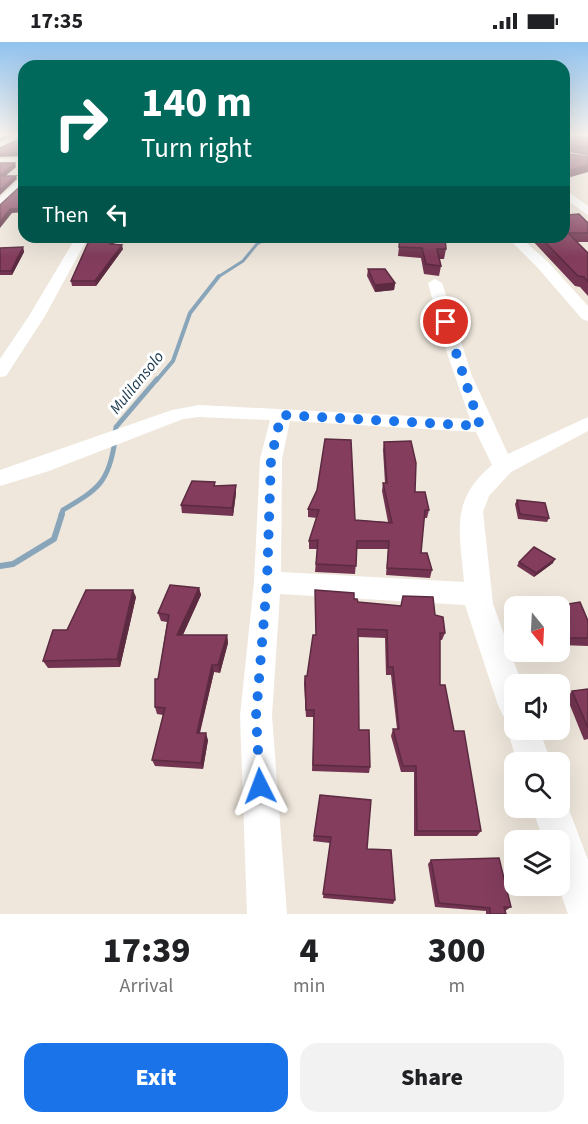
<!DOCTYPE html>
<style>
:root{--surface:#fff;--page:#f2f2f2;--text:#202124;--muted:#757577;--accent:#1a73e8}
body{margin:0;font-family:"Source Sans 3",sans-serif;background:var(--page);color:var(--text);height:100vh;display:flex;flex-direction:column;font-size:22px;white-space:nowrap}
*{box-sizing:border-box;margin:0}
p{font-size:20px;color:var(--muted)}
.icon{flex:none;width:33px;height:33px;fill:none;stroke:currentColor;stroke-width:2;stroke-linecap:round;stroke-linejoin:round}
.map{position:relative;height:872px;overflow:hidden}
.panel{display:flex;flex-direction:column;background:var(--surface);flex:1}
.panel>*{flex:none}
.guide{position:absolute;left:18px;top:18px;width:552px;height:183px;border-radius:18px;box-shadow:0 6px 24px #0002;background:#00695c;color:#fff;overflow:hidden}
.needle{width:39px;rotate:162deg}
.controls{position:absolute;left:504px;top:554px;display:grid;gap:12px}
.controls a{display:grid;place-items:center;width:66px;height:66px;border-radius:12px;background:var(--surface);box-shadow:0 6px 24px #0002;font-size:30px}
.pin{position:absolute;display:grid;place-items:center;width:51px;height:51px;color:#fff;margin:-26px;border:3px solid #fff;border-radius:50%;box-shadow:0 2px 6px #0007}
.me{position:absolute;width:66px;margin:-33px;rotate:357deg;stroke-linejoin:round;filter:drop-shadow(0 0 4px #0008)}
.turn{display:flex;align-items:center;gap:21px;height:126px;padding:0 24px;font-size:27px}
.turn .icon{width:78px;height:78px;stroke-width:2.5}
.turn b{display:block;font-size:42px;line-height:51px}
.then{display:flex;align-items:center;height:57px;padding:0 24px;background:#0003;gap:12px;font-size:22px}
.eta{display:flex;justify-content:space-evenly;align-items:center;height:102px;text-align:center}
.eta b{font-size:36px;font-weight:800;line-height:42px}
.action{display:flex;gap:12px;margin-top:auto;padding:12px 24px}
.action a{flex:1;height:69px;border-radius:18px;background:var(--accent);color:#fff;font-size:24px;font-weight:800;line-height:69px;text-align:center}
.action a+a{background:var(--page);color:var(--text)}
.status{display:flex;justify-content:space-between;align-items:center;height:42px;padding:0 30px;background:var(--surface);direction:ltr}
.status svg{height:16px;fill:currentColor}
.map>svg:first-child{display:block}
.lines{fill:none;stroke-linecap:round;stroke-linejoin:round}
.stream-far3{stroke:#89a5ba;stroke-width:3}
.stream-far2{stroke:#89a5ba;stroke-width:4}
.stream-far1{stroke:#89a5ba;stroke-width:5}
.stream{stroke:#89a5ba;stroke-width:6}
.street{fill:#fff;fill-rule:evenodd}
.wall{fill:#723450}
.shaded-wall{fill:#5c2b41}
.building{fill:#843d5d;stroke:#5c2b41;stroke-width:1.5}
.route{stroke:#1a73e8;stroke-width:10;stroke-dasharray:0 18}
.labels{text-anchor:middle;stroke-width:6;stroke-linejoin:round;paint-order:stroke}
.far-water-label{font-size:16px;font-style:italic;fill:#17364c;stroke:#fff}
</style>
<div class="status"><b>17:35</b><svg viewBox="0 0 49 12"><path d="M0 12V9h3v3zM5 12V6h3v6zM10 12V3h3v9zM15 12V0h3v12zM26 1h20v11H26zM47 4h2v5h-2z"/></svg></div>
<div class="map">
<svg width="588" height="872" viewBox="0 0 588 872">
<rect width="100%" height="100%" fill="#efe7dc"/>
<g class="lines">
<path class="stream-far3" d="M 218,235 L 243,219 L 257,202 L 269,195"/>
<path class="stream-far2" d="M 156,339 L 173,319 L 190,271 L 219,234"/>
<path class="stream-far1" d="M 115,392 L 116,385 L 157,337
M 61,473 L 63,468 C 98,447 109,441 115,398"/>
<path class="stream" d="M 0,524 L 13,522 L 54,497 L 62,472"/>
<path class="street" d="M 17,93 L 24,93 L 24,96 L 0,109 L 0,102 Z
M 24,116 L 24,122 L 0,123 L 0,117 Z
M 24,134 L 24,143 L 0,166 L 0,156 Z
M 564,147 L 588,164 L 588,173 L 564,156 Z
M 76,195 L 88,195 L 45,274 L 6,334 L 0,335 L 0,317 L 29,274 Z
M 507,195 L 520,195 L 548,220 L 588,264 L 588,279 L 582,277 L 538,226 Z
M 435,237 L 442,241 L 472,334 L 508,412 L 588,375 L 588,389 L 511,430 L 489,454 L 483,470 L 493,562 L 522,642 L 514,642 L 514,687 L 539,687 L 551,720 L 517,720 L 507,687 L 511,677 L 503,674 L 498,663 L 465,563 L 280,552 L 272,674 L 287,872 L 247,872 L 240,674 L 254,540 L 260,417 L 270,378 L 199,375 L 183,377 L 49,429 L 0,444 L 0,428 L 172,368 L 199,363 L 470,377 L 447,311 L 428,241 ZM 290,379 L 476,390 L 492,423 C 449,459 460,490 464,540 L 281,530 L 282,417 Z
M 560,751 L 563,752 L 588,818 L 588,872 L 568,872 L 558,843 L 560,798 L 543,798 L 532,765 L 560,765 Z"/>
</g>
<path class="wall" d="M 588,93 L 588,114 L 565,109 L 564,95 L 567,97 Z
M 567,173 L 588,181 L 588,200 L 577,200 L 588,211 L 588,254 L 580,245 L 575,244 L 529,195 L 564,195 Z
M 400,195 L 446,207 L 444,217 L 439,217 L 441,224 L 439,234 L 424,232 L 421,216 L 398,214 Z
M 114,202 L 123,207 L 96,244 L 72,244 L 71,239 Z
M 23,205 L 24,210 L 12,233 L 0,233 L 0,206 Z
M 368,227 L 395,241 L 394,248 L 375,250 L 367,234 Z
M 384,400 L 415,450 L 429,468 L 427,476 L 424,476 L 421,511 L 432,528 L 430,536 L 386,533 L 388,507 L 357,507 L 355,532 L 315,530 L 317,507 L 309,507 L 309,499 L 317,476 L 308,475 L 308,467 L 317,448 L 355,478 L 388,480 L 382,449 L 383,441 L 385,441 L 383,408 Z
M 215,440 L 215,444 L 236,451 L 233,474 L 182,471 L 181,463 Z
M 517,458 L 549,476 L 547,480 L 518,477 L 515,462 Z
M 519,520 L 553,521 L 534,535 L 517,524 Z
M 199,546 L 201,553 L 183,593 L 227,593 L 228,601 L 220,631 L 214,630 L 200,691 L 208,698 L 203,727 L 155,724 L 152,718 L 163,673 L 157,672 L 155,665 L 158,637 L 167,580 L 161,579 L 158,571 Z
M 315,548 L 354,557 L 358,560 L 435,573 L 445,591 L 442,598 L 440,598 L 440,643 L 481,789 L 477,794 L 414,794 L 414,730 L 401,730 L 391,694 L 393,687 L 397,687 L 391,633 L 386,633 L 385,596 L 358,595 L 359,688 L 370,725 L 369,731 L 312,729 L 314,675 L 306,675 L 304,641 L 305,634 L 307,634 L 316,593 Z
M 136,555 L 120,625 L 48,626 L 43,619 L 67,588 Z
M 560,564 L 588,579 L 588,604 L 560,603 Z
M 588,647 L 588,697 L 584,698 L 567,656 L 572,649 Z
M 320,753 L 367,807 L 395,858 L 393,862 L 323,856 L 330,801 L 313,799 Z
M 431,818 L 511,865 L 505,869 L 506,872 L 486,872 L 486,869 L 435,865 L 428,822 Z"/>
<path class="shaded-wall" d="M 5,93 L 12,93 L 0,99 L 0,96 Z
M 23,110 L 24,114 L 0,115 L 0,112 Z
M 15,121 L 16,125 L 2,137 L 0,134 Z
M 588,123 L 588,130 L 564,137 L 564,130 Z
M 16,134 L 17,137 L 0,153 L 0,148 Z
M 24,166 L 24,170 L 12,171 L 0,186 L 0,180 L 10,167 Z
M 114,195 L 118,195 L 111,207 L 110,202 Z
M 122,203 L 123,207 L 96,244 L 95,239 Z
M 23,205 L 24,210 L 12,233 L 11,229 Z
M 395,241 L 394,248 L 375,250 L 375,243 Z
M 236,443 L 236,451 L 233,474 L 232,466 Z
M 555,517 L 553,521 L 534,535 L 536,531 Z
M 199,546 L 201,553 L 179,601 L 177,593 Z
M 133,548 L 136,555 L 120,625 L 117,617 Z
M 227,593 L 228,601 L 220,631 L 218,623 Z
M 212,623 L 214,630 L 198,697 L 197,691 Z
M 206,691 L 208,698 L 203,727 L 201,721 Z"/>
<path class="building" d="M 576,93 L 588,93 L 588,106 L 566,102 L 564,111 L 588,115 L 588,123 L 564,130 L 564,95 L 567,97 Z
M 24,95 L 24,111 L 23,110 L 0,112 L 0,106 Z
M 0,121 L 15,121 L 0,134 L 16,134 L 0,148 Z
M 24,141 L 24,166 L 10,167 L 0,180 L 0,163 Z
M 564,169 L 567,173 L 579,172 L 588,181 L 588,191 L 568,191 L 588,211 L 588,240 L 584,235 L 578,234 L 540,195 L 564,195 Z
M 93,195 L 114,195 L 110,202 L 122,203 L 95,239 L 71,239 L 88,201 Z
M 400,195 L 445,195 L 446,207 L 437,207 L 441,224 L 426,222 L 422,206 L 399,205 Z
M 23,205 L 11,229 L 0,229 L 0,206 Z
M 368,227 L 385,227 L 395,241 L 375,243 Z
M 325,397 L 351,398 L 355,478 L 392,481 L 383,441 L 387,441 L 384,400 L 411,399 L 416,421 L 415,450 L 425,450 L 429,468 L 425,468 L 421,511 L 427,511 L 432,528 L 387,526 L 389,499 L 357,499 L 356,524 L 316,522 L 318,498 L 309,499 L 319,468 L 308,467 L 317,448 Z
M 192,439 L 215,440 L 214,444 L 236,443 L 232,466 L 181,463 Z
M 517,458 L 545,461 L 549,476 L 520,472 Z
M 534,505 L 555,517 L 536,531 L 519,520 Z
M 170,543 L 199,546 L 177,593 L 227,593 L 218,623 L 212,623 L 197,691 L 206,691 L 201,721 L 152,718 L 165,666 L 155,665 L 155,637 L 158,637 L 169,573 L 158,571 Z
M 86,548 L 133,548 L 117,617 L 43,619 L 53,588 L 67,588 Z
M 315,548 L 354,551 L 354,557 L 357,557 L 358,560 L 401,564 L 403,554 L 433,555 L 435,573 L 443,575 L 445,591 L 440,591 L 440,643 L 445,643 L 454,689 L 464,689 L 481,789 L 417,789 L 416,724 L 403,724 L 393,687 L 399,687 L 393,625 L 388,625 L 387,588 L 358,587 L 359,688 L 369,688 L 370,725 L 313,723 L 314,668 L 306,668 L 305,634 L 307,634 L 313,593 L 316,593 Z
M 580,560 L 588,579 L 588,596 L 564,596 L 560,579 L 560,564 L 556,564 Z
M 588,647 L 588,686 L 572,649 Z
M 320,753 L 371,758 L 367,807 L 391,808 L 395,858 L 323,852 L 331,795 L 314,794 Z
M 499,816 L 511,865 L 504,865 L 506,872 L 490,872 L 490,866 L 439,861 L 431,818 Z"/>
<linearGradient id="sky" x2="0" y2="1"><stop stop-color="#90c2ee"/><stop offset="0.43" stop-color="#f8f4ef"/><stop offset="1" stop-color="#f8f4ef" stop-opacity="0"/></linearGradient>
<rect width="588" height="215" fill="url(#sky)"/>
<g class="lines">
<path class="route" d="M 260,744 L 256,674 L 267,540 L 271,417 L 281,373 L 480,384 L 446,280"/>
</g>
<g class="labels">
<g class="far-water-label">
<text transform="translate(136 340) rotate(-51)" y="6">Mulilansolo</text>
</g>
</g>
</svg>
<div class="controls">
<a><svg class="needle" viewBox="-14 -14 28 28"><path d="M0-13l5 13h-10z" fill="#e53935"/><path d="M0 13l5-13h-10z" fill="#757577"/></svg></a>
<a><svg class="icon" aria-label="sound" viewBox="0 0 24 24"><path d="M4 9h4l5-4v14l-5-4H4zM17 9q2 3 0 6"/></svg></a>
<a><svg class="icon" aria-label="search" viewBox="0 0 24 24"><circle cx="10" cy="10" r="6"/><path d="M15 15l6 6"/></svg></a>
<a><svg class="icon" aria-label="layers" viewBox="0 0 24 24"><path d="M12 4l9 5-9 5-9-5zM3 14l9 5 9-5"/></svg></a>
</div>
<div class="pin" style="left:446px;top:280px;background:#d93025"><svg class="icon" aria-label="arrive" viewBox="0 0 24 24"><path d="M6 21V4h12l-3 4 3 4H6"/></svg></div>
<svg class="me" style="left:260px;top:744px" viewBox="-20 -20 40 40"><path d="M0-17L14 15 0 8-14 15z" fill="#1a73e8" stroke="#fff" stroke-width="4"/></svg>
<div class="guide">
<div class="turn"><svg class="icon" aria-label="right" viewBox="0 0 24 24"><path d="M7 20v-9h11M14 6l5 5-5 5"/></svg><div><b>140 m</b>Turn right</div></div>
<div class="then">Then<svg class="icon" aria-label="left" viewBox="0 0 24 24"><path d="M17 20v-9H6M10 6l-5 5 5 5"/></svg></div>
</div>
</div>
<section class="panel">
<div class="eta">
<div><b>17:39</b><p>Arrival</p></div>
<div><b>4</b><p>min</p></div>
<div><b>300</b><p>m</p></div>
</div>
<div class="action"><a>Exit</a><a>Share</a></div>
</section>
